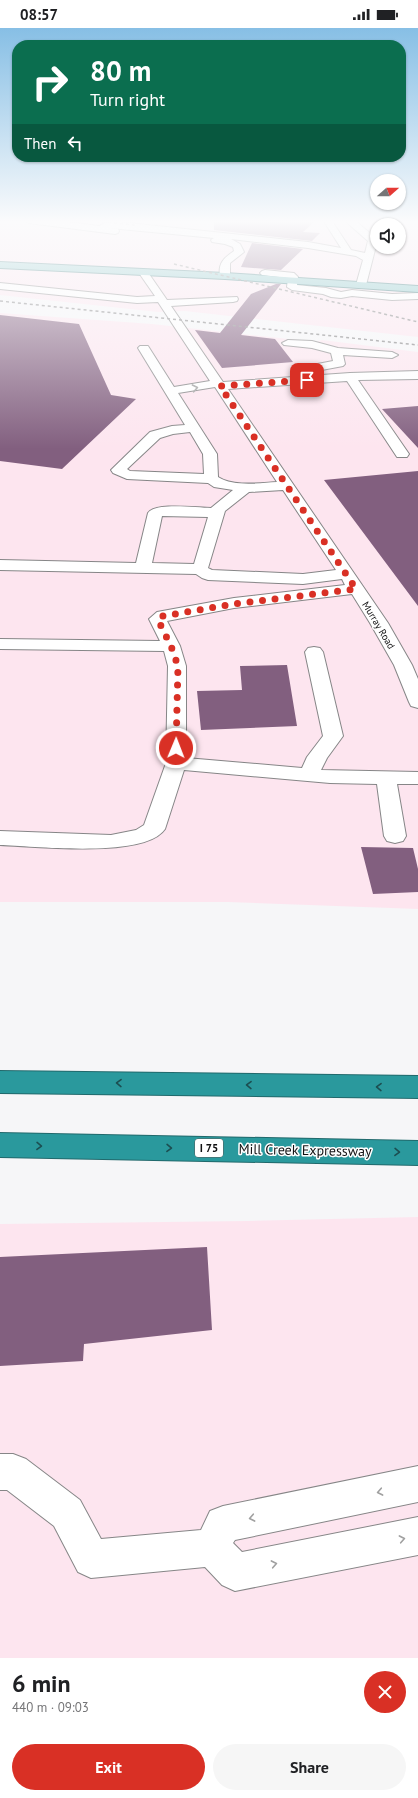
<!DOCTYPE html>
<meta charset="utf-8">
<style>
:root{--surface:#fff;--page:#f6f6f6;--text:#202124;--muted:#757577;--accent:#d93025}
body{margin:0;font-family:"PT Sans",sans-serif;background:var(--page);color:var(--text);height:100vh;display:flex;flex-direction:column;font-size:15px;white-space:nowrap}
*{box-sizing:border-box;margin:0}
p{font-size:13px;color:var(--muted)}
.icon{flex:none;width:22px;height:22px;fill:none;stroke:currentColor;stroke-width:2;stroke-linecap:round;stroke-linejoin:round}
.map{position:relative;height:1630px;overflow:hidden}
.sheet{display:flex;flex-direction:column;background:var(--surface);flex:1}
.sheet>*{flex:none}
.hud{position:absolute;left:12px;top:12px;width:394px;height:122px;border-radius:16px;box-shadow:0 1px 3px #0004;background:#0b6e4f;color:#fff;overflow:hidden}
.needle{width:26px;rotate:69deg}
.tools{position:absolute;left:370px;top:146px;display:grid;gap:8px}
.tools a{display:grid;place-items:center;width:36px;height:36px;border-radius:50%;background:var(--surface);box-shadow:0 1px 3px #0004;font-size:20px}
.pin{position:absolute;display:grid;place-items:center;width:34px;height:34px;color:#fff;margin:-17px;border-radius:8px;box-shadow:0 2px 6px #0006}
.me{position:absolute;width:44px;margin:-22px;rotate:1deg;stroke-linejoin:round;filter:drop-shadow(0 0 3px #0008)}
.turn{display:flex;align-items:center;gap:14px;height:84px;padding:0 12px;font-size:18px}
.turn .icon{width:52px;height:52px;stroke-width:2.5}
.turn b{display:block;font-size:28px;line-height:34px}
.then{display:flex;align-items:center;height:38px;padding:0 12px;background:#0003;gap:8px;font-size:15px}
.round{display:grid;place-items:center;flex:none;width:42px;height:42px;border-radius:21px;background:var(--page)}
.summary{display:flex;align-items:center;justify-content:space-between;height:68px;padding:0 12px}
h1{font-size:24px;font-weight:700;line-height:30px}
.primary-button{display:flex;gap:8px;margin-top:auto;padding:8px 12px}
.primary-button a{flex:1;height:46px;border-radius:24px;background:var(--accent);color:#fff;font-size:16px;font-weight:700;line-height:46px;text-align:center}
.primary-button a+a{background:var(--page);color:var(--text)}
.status{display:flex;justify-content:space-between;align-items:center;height:28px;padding:0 20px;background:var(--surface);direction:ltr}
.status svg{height:11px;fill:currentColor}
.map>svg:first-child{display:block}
.industrial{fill:#fde5ef;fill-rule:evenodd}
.building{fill:#825f7f}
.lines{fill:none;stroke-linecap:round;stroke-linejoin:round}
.minor-casing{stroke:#868687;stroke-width:2}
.major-casing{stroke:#21696c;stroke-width:2}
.highway-casing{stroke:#21696c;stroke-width:2}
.minor{fill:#fff;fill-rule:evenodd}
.major{fill:#7fc2c4;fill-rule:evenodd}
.highway{fill:#2a999d;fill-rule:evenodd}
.rail{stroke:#7f7f80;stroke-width:1.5;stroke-dasharray:3 3;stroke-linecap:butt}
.oneway{stroke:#a0a0a0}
.oneway2{stroke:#1c4e51}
.route{stroke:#d93025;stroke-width:7;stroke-dasharray:0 12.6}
.labels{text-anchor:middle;stroke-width:3;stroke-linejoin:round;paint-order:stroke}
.far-street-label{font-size:10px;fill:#111112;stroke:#fff}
.shield{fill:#fff;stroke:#585859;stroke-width:1}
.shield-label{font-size:11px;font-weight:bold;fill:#111112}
.near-street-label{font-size:14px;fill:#111112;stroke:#fff}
</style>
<div class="status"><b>08:57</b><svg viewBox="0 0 49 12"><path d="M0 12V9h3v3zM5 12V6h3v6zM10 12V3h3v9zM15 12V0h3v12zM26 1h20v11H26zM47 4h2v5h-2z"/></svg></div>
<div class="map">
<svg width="418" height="1630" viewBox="0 0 418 1630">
<rect width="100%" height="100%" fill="#f6f6f8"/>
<path class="industrial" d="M 0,192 L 418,192 L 418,309 L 185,283 L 158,284 L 0,267 ZM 377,197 L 399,197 L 399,219 L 377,219 Z
M 0,285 L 152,296 L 316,314 L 322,312 L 418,324 L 418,881 L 228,874 L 0,874 Z
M 418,1189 L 418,1630 L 0,1630 L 0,1196 L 248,1193 Z"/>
<path class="building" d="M 214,192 L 294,192 L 314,194 L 303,204 L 320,205 L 312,213 L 214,202 Z
M 252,215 L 303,221 L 281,242 L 241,239 Z
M 276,256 L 281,256 L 241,307 L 275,311 L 293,334 L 222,340 L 195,302 L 220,305 L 251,266 Z
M 0,287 L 79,296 L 111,367 L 136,371 L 62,441 L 0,433 Z
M 418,378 L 418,420 L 382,381 Z
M 418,443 L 418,578 L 324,452 Z
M 287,637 L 297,698 L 201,702 L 197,663 L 242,662 L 240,638 Z
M 361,819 L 413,820 L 418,841 L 418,864 L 373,866 Z
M 207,1219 L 212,1302 L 84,1316 L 83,1333 L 0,1338 L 0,1229 Z"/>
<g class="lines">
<g class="minor-casing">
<path id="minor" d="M 25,192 L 52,192 L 99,198 L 110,193 L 308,214 L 341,220 L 325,195 L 329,192 L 332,193 L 351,222 L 365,225 L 368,213 L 344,192 L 354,192 L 376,210 L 377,214 L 366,257 L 361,260 L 356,257 L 363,232 L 356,228 L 308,220 L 231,211 L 240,216 L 244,224 L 230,235 L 230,248 L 225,251 L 220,248 C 218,235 224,230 234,223 L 233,219 L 225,216 L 212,214 L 211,212 L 214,210 L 110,200 L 118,201 L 119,203 L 118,205 L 115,206 L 29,195 Z
M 144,242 L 147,243 L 167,272 L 237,269 L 238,271 L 237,273 L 233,274 L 171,278 L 223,354 L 350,345 L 418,343 L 418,351 L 358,352 L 409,426 L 407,429 L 397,429 L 347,353 L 228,361 L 388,595 L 412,637 L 418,651 L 418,680 L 411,678 L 409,674 L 394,637 L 370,595 L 352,566 L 234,580 L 167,593 L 180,618 L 186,638 L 186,730 L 302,740 L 307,729 L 323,708 L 305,624 L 308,620 L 314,619 L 320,620 L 323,624 L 343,708 L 327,730 L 321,742 L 418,744 L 418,756 L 397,756 L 406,808 L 403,813 L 395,815 L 387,813 L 384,808 L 377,756 L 330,755 L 184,742 L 165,801 C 145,831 34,818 0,817 L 0,803 L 111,807 L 136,802 L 144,797 L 166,735 L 168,638 L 164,623 L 0,621 L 0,611 L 160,613 L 149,591 L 157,584 L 234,570 L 345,557 L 342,551 L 303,556 L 208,552 L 202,550 L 196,546 L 0,542 L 0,532 L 136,535 L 148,485 C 155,474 197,480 211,480 L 233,462 L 214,459 L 208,455 L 127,451 L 113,445 L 111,442 L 150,404 L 172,398 L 185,397 L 138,320 L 140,318 L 148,318 L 174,359 L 210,353 L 158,274 L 137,275 L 0,261 L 0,255 L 137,269 L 155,268 L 139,245 ZM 215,359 L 277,454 C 259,455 234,459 218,449 L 217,426 L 178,365 ZM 190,404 L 203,426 L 204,446 L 130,443 L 127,441 L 160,410 L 173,406 ZM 283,462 L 336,542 L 303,546 L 212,542 L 208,540 L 225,483 L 249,464 ZM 162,488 L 208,489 L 194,536 L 152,535 Z
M 265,242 L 294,245 L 298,249 L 297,257 L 326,260 L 341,264 L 352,262 L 392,266 L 418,265 L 418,271 L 392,272 L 352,268 L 341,270 L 331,269 L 323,266 L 292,262 L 287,259 L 288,250 L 262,247 L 260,245 L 262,243 Z
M 288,312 L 312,313 L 338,320 L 392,324 L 398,327 L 392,330 L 343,327 L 345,336 L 343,338 L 311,344 L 307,342 L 305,340 L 307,338 L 333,333 L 331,325 L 312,320 L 284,317 L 282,315 Z
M 0,1426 L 13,1426 L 26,1431 L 80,1472 L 101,1511 L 201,1502 L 210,1483 L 223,1478 L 418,1438 L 418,1474 L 235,1512 L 233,1515 L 242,1524 L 418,1489 L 418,1527 L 235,1563 L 222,1557 L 205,1539 L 91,1550 L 78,1544 L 54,1498 L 7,1462 L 0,1462 Z"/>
</g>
<g class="major-casing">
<path id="major" d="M 0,234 L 225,245 L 418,258 L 418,264 L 225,251 L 0,240 Z"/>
</g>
<g class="highway-casing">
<path id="highway" d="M 0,1043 L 418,1048 L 418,1070 L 0,1065 Z
M 0,1105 L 418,1113 L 418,1137 L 0,1129 Z"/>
</g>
<use href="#minor" class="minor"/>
<use href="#major" class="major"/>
<use href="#highway" class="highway"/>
<path class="rail" d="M 84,192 L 135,197
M 174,236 L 418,294
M 0,273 L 418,317"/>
</g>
<defs><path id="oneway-chevron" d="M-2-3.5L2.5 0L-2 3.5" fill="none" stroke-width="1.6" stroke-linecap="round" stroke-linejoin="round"/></defs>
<g class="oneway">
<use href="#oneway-chevron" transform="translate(195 360) rotate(-11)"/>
<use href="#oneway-chevron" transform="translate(380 1464) rotate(169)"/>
<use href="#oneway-chevron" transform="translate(252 1490) rotate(169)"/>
<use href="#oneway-chevron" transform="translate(402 1511) rotate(-11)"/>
<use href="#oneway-chevron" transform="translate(274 1536) rotate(-11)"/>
</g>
<g class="oneway2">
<use href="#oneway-chevron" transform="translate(119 1055) rotate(-179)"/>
<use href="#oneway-chevron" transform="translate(249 1057) rotate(-179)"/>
<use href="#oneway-chevron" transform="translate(379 1059) rotate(-179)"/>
<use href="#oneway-chevron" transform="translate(39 1118) rotate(1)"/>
<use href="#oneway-chevron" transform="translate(169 1120) rotate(1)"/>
<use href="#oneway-chevron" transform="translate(397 1124) rotate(1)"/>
</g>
<linearGradient id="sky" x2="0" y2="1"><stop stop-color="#87bfe5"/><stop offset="0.46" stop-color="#fbfbfc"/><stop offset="1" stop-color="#fbfbfc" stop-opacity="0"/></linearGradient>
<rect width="418" height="421" fill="url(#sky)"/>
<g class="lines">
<path class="route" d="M 176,720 L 178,638 L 171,618 L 158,592 L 163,588 L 234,576 L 356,561 L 220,358 L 307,352"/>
</g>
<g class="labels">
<g class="far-street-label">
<text transform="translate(379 597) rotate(59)" y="4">Murray Road</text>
</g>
<rect class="shield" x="195" y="1111" width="28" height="18" rx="3"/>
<g class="shield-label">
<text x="209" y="1124">I 75</text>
</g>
<g class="near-street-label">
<text transform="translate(305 1122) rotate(1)" y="5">Mill Creek Expressway</text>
</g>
</g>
</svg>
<div class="tools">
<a><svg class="needle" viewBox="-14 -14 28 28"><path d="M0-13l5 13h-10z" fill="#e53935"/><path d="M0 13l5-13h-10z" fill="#757577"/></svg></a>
<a><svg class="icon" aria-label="sound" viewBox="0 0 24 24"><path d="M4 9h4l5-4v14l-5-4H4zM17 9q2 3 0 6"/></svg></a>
</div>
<div class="pin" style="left:307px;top:352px;background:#d93025"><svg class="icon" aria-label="arrive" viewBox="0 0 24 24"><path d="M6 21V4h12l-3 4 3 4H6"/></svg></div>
<svg class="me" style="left:176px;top:720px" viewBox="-20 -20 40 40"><circle r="17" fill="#d93025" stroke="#fff" stroke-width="3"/><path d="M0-11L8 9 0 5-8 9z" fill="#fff"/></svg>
<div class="hud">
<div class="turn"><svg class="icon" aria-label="right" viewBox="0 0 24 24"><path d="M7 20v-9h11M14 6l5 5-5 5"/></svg><div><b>80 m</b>Turn right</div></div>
<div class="then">Then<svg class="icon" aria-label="left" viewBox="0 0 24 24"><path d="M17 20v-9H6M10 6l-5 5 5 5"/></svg></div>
</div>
</div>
<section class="sheet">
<div class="summary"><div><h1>6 min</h1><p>440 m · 09:03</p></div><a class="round" style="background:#d93025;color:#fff"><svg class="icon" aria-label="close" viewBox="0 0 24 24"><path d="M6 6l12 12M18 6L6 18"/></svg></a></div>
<div class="primary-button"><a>Exit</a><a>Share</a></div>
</section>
